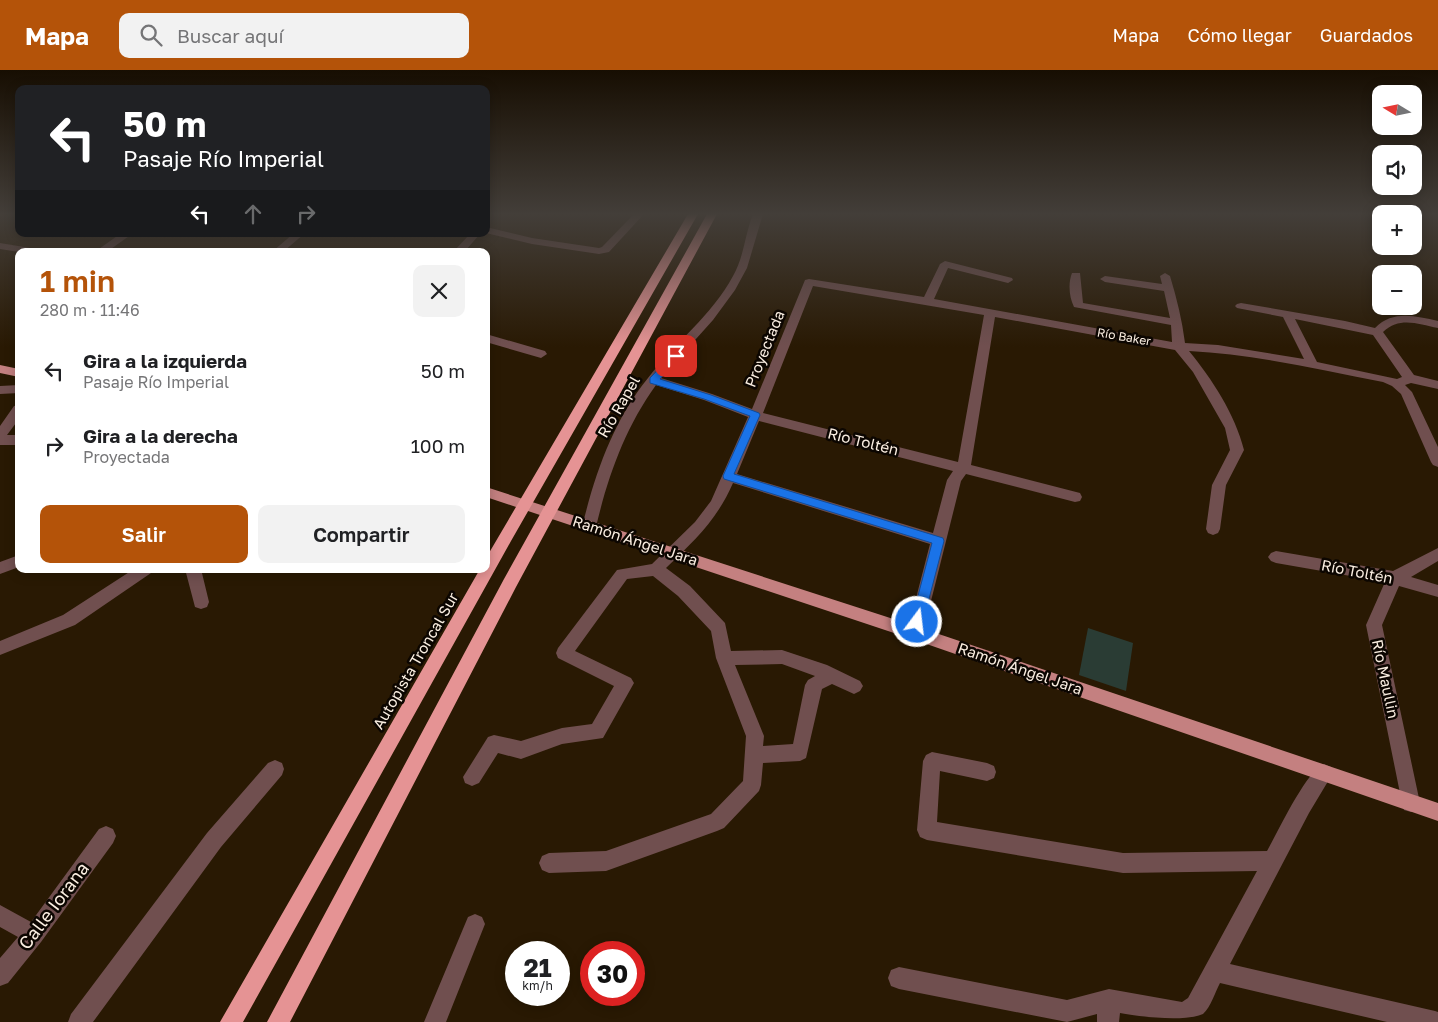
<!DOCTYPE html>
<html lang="es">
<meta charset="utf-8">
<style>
:root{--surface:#fff;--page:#f2f2f2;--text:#202124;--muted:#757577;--accent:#b45309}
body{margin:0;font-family:"Golos Text",sans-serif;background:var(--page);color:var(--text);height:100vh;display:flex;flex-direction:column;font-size:19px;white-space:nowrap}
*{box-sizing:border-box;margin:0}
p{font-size:16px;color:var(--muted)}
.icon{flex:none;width:28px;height:28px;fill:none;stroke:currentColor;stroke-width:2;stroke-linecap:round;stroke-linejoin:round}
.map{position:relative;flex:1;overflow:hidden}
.details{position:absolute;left:15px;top:178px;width:475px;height:325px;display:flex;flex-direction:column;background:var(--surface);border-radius:10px;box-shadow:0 2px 12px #0003}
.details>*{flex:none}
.top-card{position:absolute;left:15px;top:15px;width:475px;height:152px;border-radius:10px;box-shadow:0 2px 12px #0003;background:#202124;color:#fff;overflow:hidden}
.needle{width:32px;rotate:280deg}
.controls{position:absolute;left:1372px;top:15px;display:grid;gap:10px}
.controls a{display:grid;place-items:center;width:50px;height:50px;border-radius:10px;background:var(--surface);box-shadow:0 2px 12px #0003;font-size:25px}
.speed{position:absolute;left:505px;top:871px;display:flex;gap:10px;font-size:25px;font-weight:700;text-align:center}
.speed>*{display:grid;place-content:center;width:65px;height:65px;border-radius:50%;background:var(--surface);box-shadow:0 2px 12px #0003;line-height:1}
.speed small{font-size:12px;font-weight:400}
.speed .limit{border:8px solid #d22;background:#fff;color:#111}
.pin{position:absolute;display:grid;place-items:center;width:42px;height:42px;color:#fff;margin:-21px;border-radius:10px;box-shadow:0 2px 8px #0006}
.me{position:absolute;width:55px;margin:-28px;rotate:15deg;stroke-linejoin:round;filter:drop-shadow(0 0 4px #0008)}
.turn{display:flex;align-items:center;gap:18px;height:105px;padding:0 25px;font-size:22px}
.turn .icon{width:65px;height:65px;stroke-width:2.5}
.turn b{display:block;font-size:35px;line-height:42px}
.lanes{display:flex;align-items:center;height:48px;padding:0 25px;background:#0003;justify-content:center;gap:25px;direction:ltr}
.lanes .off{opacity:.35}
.round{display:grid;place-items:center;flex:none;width:52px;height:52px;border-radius:10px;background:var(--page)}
.overview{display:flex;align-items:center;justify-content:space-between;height:85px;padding:0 25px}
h1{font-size:30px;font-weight:600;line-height:38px;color:var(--accent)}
.action{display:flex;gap:10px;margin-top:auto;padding:10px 25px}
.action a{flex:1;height:58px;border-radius:10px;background:var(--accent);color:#fff;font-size:20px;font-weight:600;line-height:58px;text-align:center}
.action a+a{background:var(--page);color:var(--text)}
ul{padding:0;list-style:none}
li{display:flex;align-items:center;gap:15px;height:75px;padding:0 25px}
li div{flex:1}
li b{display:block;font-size:19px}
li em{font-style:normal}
header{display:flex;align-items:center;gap:30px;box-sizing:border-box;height:70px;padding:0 25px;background:var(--accent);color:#fff}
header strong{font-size:24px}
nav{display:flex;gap:28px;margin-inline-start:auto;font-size:18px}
.search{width:350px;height:45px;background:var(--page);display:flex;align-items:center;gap:12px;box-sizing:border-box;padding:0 18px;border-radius:10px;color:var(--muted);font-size:19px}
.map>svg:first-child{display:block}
.green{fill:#2a3c34}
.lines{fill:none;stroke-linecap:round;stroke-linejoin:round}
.minor{fill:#704f4f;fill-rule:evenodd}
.major{fill:#c48080;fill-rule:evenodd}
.highway{fill:#e59394;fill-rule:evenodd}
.route{fill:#1a73e8;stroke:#114b97}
.labels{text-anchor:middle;stroke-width:5;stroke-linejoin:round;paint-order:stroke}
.far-street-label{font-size:12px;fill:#faeee1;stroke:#0c0601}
.street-label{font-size:15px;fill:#faeee1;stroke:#0c0601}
.near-street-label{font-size:18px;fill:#faeee1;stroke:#0c0601}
</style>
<header>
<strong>Mapa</strong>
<div class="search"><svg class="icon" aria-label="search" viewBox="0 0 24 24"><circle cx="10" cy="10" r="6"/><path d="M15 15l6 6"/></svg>Buscar aquí</div>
<nav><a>Mapa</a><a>Cómo llegar</a><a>Guardados</a></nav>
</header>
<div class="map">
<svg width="1438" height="952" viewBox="0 0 1438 952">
<rect width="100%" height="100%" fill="#291903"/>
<path class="green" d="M 1088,558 L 1133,573 L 1126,621 L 1079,605 Z"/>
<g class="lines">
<path class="minor" d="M 634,144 L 644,144 L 609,182 L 599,184 L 532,174 L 486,163 L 486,157 L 532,168 L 599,178 L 602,177 Z
M 753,144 L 763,144 L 747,198 L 735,220 L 713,250 L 661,308 L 712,324 L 752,339 L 805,210 L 809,209 L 924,227 L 940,194 L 945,191 L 1012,208 L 1013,210 L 1008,213 L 948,198 L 934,229 L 1172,272 L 1171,255 L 1074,237 C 1069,227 1068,213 1072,203 L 1080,203 L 1083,233 L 1170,248 L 1164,221 L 1105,212 L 1100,209 L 1105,206 L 1162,214 L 1160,206 L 1165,203 L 1170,206 C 1177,229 1182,250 1185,273 L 1218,275 L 1304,289 L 1283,247 L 1237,238 L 1235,236 L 1237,234 L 1241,233 L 1345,251 L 1375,258 C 1393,240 1415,246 1438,251 L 1438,258 C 1418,254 1400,246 1383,262 L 1414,305 L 1438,311 L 1438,319 L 1411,313 L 1405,315 L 1412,322 L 1438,377 L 1438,397 L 1433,395 L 1431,392 L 1401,324 L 1392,316 L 1383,312 C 1319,300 1254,284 1189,281 C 1212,309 1235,344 1244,380 L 1226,415 L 1220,459 L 1218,463 L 1213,465 L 1208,463 L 1206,459 L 1212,415 L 1230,380 L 1225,358 L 1193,302 L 1175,280 L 995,247 L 971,395 L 1080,423 L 1082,427 L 1080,431 L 1075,432 L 966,404 L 961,411 L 923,563 L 921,568 L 915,570 L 909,568 L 907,563 L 930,474 L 733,413 C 717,450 694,471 666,498 L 690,516 L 725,553 L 731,581 L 782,580 L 827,595 L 860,611 L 863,616 L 860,621 L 854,624 L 832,614 L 822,619 L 806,688 L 800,691 L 763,693 L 761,715 L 759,721 L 724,758 L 717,761 L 606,801 L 549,803 L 542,800 L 539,793 L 542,786 L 549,783 L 606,781 L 711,744 L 743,711 L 746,666 L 716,588 L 711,561 L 678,526 L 653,506 L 627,509 L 575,581 L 631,608 L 634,613 L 603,668 L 562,674 L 521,689 L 498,683 L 479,713 L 472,716 L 465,713 L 463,707 L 488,667 L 494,665 L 521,671 L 562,658 L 592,654 L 614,616 L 558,588 L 556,583 L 558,578 L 617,500 L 652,494 L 695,452 L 711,431 L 748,347 L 704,330 L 656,315 C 625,358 608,406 596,457 L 594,461 L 589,463 L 584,461 L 582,457 C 595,404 613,351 648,308 C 675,273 712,245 733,206 C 744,187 745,164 753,144 ZM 813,216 L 984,245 L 958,392 L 763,343 ZM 1295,249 L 1373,265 L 1402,307 L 1397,309 L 1317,292 ZM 759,351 L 953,401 L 947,410 L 933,463 L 737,404 ZM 782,594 L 815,606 L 808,610 L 805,615 L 793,674 L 763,676 L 764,666 L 735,595 Z
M 120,164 L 132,164 L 108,181 L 96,181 Z
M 293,164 L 304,164 L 284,181 L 273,181 Z
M 470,164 L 480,164 L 465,181 L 454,181 Z
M 0,173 L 30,178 L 35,181 L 19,182 L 0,179 Z
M 486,264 L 545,281 L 547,284 L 541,288 L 486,272 Z
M 19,315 L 19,323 L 0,324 L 0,316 Z
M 19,335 L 19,349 L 7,365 L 19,365 L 19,375 L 0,375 L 0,356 L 14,336 Z
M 1438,478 L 1438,491 L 1411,507 L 1438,515 L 1438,527 L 1399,516 L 1382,555 L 1420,733 L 1418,740 L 1411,742 L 1404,740 L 1402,733 L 1366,555 L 1385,512 L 1276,493 L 1271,491 L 1268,487 L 1271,483 L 1276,481 L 1393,501 Z
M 19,485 L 19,497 L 0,504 L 0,492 Z
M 134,499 L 154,499 L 151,503 L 75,555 L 0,585 L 0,571 L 63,545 Z
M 185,499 L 201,499 L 209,532 L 207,537 L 201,539 L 195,537 Z
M 932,682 L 987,693 L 994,696 L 996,702 L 994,708 L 987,711 L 940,701 L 937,752 L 1123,783 L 1267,781 C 1278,762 1306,701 1324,694 L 1331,697 L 1333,703 L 1309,743 L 1230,894 L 1435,941 L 1438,942 L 1438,952 L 1387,952 L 1220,913 C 1215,922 1211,937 1203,944 C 1185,952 1141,947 1120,943 L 1119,952 L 1097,952 L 1097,944 L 1067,952 L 899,919 L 891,916 L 888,908 L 891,900 L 899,897 L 1067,930 L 1109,919 L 1182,932 L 1188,928 L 1257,801 L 1123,803 L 927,770 L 920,767 L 917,760 L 923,691 L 926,685 Z
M 275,690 L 282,693 L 284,699 L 282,705 L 221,777 L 93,952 L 68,952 L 71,944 L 207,763 L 268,693 Z
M 106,756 L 113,759 L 116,766 L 113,773 L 41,872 L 8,913 L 0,916 L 0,888 L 18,867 L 0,857 L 0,835 L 31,852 L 99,759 Z
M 475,844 L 482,847 L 485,854 L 446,952 L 424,952 L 468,847 Z"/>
<path class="major" d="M 0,295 L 19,299 L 19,307 L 0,303 Z
M 486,417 L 915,556 L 1438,733 L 1438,751 L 915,570 L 486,427 Z"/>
<path class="highway" d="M 688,144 L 698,144 L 511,471 L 243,952 L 220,952 L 480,499 L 486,499 L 486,488 Z
M 707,144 L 717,144 L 516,517 L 290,952 L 267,952 L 504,509 Z"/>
</g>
<linearGradient id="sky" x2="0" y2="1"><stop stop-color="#170e02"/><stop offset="0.52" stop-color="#433e39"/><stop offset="1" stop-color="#433e39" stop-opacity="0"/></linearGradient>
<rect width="1438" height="277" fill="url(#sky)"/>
<path class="route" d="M 676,283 L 681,286 L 660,309 L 711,325 L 759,343 L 760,345 L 734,404 L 943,468 L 944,471 L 922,556 L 917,558 L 913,556 L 911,552 L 932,473 L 724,409 L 723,406 L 750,346 L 704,329 L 650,313 L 650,308 L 673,284 Z"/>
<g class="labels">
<g class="far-street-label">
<text transform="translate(1124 267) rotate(10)" y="4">Río Baker</text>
</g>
<g class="street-label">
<text transform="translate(765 279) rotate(-68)" y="5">Proyectada</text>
<text transform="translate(619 337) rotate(-60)" y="5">Río Rapel</text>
<text transform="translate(863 372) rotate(14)" y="5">Río Toltén</text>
<text transform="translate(635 471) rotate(18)" y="5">Ramón Ángel Jara</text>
<text transform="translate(1357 502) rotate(11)" y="5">Río Toltén</text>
<text transform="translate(416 591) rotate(-60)" y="5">Autopista Troncal Sur</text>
<text transform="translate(1020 599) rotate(19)" y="5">Ramón Ángel Jara</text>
<text transform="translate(1385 609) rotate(78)" y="5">Río Maullin</text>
</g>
<g class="near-street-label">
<text transform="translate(54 836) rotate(-53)" y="6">Calle Iorana</text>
</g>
</g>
</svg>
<div class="controls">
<a><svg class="needle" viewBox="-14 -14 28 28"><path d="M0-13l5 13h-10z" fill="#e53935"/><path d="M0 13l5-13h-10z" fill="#757577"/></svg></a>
<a><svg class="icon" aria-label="sound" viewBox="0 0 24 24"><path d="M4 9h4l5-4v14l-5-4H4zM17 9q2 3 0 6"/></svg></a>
<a>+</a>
<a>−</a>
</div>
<div class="speed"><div>21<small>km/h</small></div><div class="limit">30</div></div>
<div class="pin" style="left:676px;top:286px;background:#d93025"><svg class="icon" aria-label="arrive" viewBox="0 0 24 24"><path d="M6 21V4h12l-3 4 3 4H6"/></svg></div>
<svg class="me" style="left:917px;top:552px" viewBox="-20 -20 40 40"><circle r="17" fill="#1a73e8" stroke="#fff" stroke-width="3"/><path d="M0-11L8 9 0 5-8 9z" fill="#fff"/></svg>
<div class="top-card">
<div class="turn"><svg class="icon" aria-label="left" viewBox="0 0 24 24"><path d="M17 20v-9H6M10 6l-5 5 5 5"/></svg><div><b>50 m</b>Pasaje Río Imperial</div></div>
<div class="lanes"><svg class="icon" aria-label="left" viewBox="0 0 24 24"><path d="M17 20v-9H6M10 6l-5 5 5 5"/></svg><svg class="icon off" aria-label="ahead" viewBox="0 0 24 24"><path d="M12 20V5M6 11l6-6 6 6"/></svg><svg class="icon off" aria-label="right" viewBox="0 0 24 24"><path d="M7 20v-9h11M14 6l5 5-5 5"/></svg></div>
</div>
<section class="details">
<div class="overview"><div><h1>1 min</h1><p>280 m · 11:46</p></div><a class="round"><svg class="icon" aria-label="close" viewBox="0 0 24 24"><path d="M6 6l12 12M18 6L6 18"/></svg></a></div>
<ul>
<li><svg class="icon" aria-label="left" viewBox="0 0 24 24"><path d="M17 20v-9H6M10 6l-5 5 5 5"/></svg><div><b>Gira a la izquierda</b><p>Pasaje Río Imperial</p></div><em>50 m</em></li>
<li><svg class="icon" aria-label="right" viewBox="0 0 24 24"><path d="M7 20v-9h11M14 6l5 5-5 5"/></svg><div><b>Gira a la derecha</b><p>Proyectada</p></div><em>100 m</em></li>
</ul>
<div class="action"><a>Salir</a><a>Compartir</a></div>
</section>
</div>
